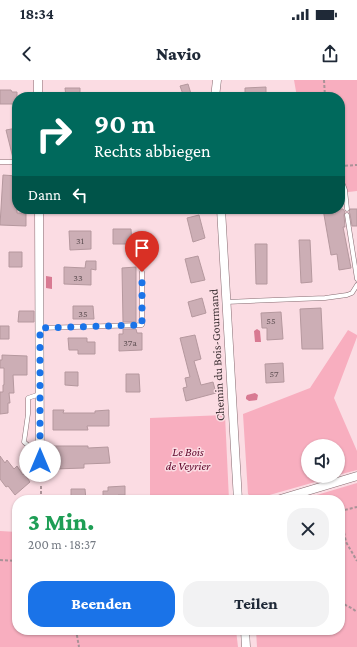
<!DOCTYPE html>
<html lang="de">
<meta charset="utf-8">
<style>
:root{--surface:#fff;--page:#f2f2f3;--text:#1f2937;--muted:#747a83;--accent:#1a73e8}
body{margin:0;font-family:"Crimson Pro",serif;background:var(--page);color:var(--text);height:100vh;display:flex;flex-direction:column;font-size:15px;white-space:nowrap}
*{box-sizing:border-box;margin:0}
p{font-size:13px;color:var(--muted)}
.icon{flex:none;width:22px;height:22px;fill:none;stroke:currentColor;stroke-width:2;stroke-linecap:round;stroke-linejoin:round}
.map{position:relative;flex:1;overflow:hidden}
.sheet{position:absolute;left:12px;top:415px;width:333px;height:140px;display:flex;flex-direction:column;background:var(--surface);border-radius:16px;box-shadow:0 1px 3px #0004}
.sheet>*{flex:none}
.guide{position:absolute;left:12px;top:12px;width:333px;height:122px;border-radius:16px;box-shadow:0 1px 3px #0004;background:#00695c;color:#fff;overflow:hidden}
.buttons{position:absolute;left:301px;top:359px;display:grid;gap:8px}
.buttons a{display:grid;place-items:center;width:44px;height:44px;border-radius:50%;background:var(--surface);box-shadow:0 1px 3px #0004;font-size:20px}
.pin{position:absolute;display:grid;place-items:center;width:34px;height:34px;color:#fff;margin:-41px -17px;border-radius:50% 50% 50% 0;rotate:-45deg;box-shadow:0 0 4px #0007}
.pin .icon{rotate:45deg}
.me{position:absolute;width:44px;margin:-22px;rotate:0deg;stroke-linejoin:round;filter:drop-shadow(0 0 3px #0008)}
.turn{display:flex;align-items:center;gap:14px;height:84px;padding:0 16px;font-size:18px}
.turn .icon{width:52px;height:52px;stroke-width:2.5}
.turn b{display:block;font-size:28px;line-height:34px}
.then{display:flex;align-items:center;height:38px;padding:0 16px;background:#0003;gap:8px;font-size:15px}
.round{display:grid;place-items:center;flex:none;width:42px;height:42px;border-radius:16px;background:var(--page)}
.overview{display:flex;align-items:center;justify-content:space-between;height:68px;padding:0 16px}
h1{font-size:24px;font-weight:800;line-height:30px;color:#1e9e55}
.primary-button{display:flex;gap:8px;margin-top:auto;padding:8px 16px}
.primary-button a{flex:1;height:46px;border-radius:16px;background:var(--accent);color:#fff;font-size:16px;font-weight:800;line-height:46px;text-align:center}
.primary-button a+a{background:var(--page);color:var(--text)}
.status{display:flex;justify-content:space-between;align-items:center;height:28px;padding:0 20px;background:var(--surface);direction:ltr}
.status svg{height:11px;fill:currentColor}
header{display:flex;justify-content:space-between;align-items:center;height:52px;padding:0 16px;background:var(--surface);font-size:18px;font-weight:800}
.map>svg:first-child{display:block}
.green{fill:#f8aebf}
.water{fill:#d87a92}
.building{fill:#ccaeb5;stroke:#b5989e}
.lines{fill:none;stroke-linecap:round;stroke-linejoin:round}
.lane-casing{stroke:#866b71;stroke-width:5}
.street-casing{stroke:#866b71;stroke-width:9}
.path{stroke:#a99297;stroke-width:2;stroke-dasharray:3 2;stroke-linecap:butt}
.lane{stroke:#fff;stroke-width:4}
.street{stroke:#fff;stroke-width:8}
.route{stroke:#1a73e8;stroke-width:7;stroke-dasharray:0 12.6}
.labels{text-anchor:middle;stroke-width:3;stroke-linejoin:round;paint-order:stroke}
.number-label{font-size:10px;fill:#625256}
.street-label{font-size:12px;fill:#3f3336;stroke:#fbdce3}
.park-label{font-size:12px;font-style:italic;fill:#5e062a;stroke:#fbdce3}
</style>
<div class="status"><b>18:34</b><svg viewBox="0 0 49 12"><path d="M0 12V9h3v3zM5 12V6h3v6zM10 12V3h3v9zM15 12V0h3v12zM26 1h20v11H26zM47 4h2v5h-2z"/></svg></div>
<header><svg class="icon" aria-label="back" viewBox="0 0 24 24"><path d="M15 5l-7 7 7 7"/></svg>Navio<svg class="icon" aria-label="share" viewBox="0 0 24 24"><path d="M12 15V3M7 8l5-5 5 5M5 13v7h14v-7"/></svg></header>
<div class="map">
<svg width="357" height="567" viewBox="0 0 357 567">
<rect width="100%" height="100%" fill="#fbdce3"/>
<path class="green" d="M 294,0 L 357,0 L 357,111 L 340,113 L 340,17 L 297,17 Z
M 348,250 L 357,255 L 357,257 L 334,318 L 357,371 L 357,390 L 338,395 L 338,366 L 308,366 L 308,396 L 336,396 L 259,418 L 252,418 L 248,414 L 243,334 L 310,308 Z
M 225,335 L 229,420 L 150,420 L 150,338 Z
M 357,403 L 357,567 L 257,567 L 256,550 L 340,550 L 340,420 L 300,420 Z
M 0,451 L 17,452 L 17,550 L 236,550 L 238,567 L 0,567 Z"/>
<path class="water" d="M 46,196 L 52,197 L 52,209 L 46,208 Z
M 257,249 L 260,251 L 261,262 L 255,262 L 254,251 Z
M 255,313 L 258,315 L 257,320 L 249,321 L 246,319 L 246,317 L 247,315 Z"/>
<path class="building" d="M 188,4 L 192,17 L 184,17 L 180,6 Z
M 266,7 L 266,17 L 245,17 L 245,8 Z
M 65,8 L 80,8 L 80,17 L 66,17 Z
M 0,10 L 11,10 L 12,12 L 17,12 L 17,24 L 0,24 Z
M 17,48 L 17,78 L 13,78 L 6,50 Z
M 3,95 L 17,96 L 17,133 L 26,133 L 26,146 L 0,145 Z
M 323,129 L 343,129 L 345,132 L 344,135 L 345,147 L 343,147 L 351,188 L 339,190 L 337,174 L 331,175 Z
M 350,129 L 357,129 L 357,146 L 352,146 L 350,134 L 349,132 Z
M 199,135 L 205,158 L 193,162 L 187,138 Z
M 113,149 L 131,149 L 132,164 L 113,164 Z
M 69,151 L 91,151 L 91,169 L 70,170 Z
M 299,160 L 310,160 L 312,202 L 301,203 Z
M 255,164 L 267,164 L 267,204 L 256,204 Z
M 9,172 L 22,172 L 22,187 L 9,187 Z
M 198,176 L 205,200 L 191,203 L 185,179 Z
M 86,181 L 96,181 L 96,190 L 91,189 L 91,205 L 64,204 L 64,187 L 85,188 Z
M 136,187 L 136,242 L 123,242 L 122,188 Z
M 202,218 L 206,233 L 192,237 L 188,222 Z
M 73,226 L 93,226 L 94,239 L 73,239 Z
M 321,228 L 323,269 L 302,269 L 300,229 Z
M 19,231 L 34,231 L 34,242 L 18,242 Z
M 281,232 L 283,259 L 267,260 L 267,248 L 262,248 L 261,233 Z
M 0,246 L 9,246 L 9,259 L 0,259 Z
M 123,249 L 136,249 L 137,253 L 142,253 L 142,270 L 119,271 L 119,254 L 123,254 Z
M 195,255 L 201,279 L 194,281 L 201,305 L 213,302 L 216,313 L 186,321 L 183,308 L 187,307 L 185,298 L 190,297 L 180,258 Z
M 68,258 L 87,258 L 87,262 L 95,262 L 95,274 L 78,274 L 78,270 L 69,270 Z
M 2,275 L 27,276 L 27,295 L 13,295 L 14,313 L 9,313 L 10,323 L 8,323 L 8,333 L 0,334 L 0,312 L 3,312 L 3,305 L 4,305 L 4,288 L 0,288 L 0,280 L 2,280 Z
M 283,283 L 284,302 L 266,303 L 265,284 Z
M 65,292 L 78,292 L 78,306 L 65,305 Z
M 126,294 L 139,294 L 140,312 L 126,312 Z
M 53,330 L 64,330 L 63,333 L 95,333 L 95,331 L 109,330 L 109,346 L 87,346 L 88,350 L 53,350 Z
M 53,366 L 88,366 L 88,368 L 108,367 L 110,383 L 84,384 L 84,388 L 54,389 Z
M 0,376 L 5,383 L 7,380 L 14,389 L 17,386 L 23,395 L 24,393 L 30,402 L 15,415 L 8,406 L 6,407 L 0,399 Z
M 125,406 L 125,415 L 118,415 L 118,420 L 103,420 L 103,411 L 108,411 L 108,407 Z
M 71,409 L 85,409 L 86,420 L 71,420 Z"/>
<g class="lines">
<g class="lane-casing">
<path id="lane" d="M 0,82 L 17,82
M 340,97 L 345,110 L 347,129
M 347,135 L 357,199
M 226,222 L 325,218 L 347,215 L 352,213 L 357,205
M 40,248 L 142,245 L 142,192
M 40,314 L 28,318 L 28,334 L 24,362 L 30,367 L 40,366"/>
</g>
<g class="street-casing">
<path id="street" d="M 38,0 L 38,17
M 215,17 L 217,0
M 39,129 L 40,397
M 221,129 L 238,420
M 277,420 L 357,396
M 245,550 L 246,567"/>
</g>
<path class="path" d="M 324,0 L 325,17
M 340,86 L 357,85
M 41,406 L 41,420
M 340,431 L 357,427
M 340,433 L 346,462 L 357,481
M 0,480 L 17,481
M 340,522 L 353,529 L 357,532
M 76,550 L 79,567"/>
<use href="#lane" class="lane"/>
<use href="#street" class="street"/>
</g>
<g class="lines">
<path class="route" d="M 40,381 L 40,248 L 142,245 L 142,192"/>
</g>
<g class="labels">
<g class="number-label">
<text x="80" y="164">31</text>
<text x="78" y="201">33</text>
<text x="83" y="237">35</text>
<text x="271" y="244">55</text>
<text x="130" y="266">37a</text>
<text x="274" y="297">57</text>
</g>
<g class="street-label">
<text transform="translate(217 275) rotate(-93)" y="4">Chemin du Bois-Gourmand</text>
</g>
<g class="park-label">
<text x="188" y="376">Le Bois<tspan x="188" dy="14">de Veyrier</tspan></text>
</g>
</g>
</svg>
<div class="buttons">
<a><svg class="icon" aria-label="sound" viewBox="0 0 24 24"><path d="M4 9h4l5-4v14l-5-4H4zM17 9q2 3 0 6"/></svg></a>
</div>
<div class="pin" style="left:142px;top:192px;background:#d93025"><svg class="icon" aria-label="arrive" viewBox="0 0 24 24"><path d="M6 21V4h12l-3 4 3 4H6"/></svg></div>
<svg class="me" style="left:40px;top:381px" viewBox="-20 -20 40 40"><circle r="19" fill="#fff"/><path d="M0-13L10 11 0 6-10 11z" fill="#1a73e8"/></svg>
<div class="guide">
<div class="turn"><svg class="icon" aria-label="right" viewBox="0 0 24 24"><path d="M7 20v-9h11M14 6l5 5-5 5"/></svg><div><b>90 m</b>Rechts abbiegen</div></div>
<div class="then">Dann<svg class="icon" aria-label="left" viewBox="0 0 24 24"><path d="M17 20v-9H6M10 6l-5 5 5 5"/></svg></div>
</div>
<section class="sheet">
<div class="overview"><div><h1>3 Min.</h1><p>200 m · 18:37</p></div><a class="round"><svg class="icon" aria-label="close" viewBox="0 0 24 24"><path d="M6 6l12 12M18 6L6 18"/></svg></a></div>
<div class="primary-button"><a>Beenden</a><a>Teilen</a></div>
</section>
</div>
